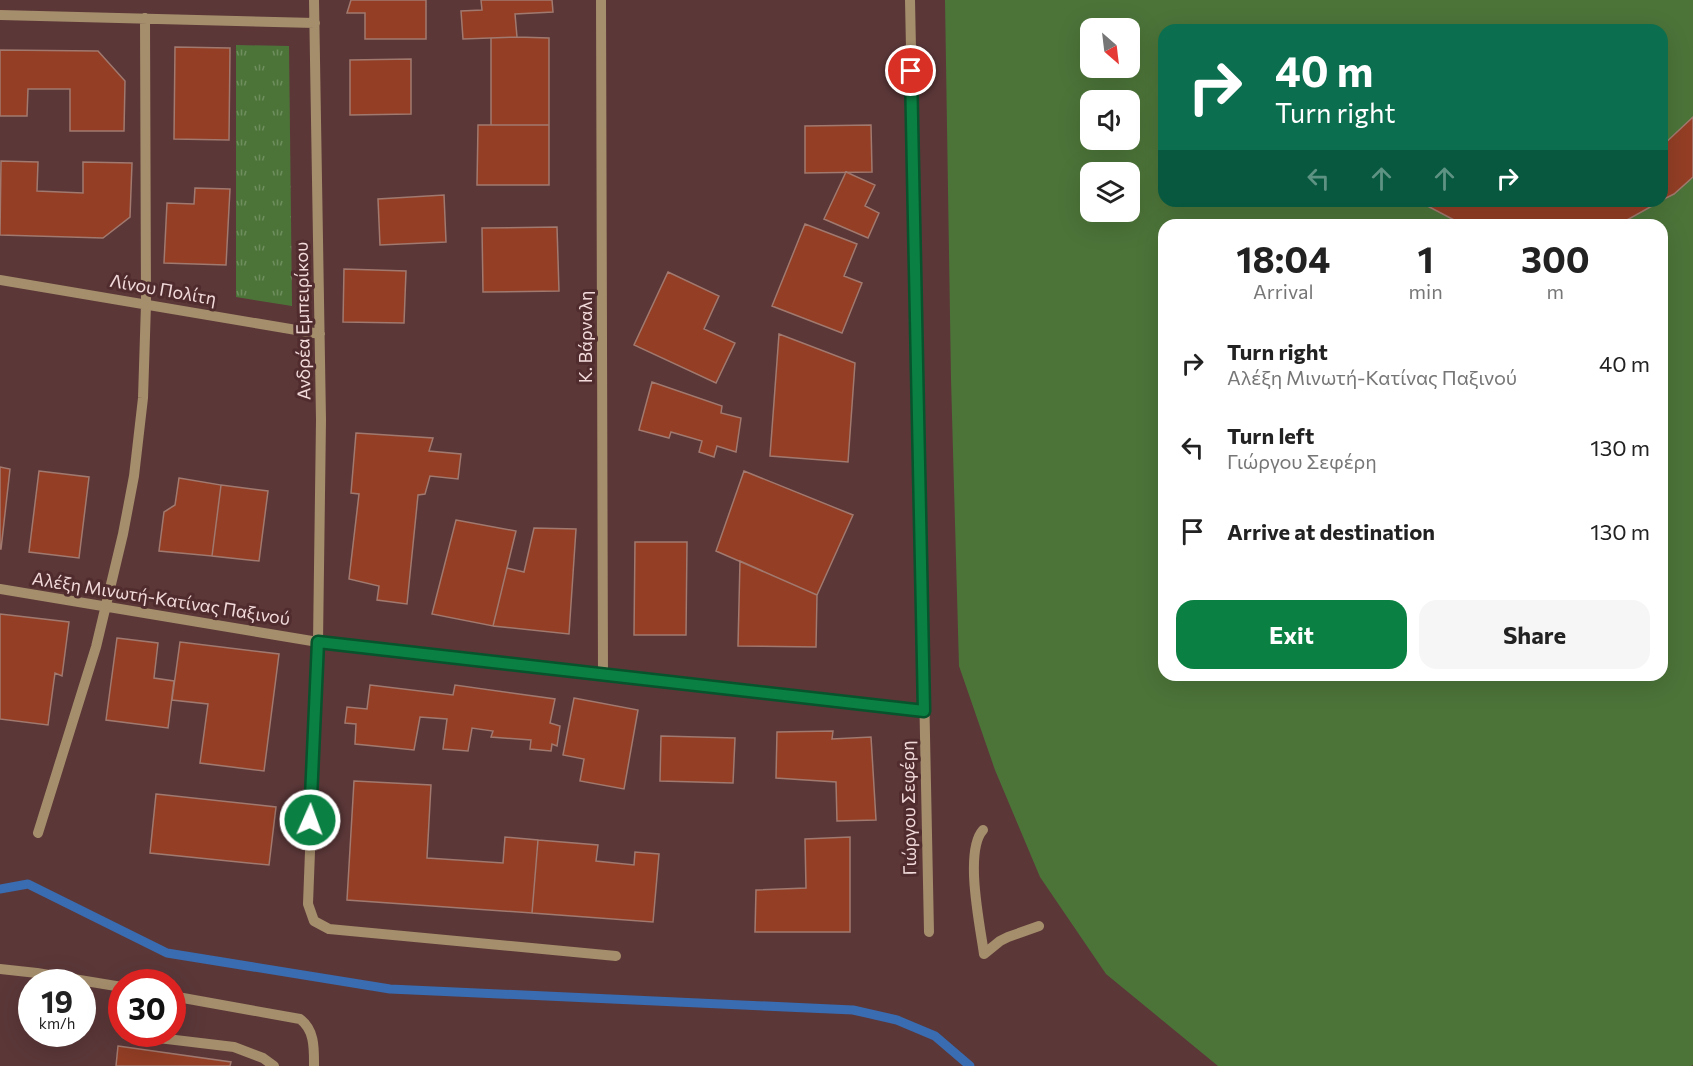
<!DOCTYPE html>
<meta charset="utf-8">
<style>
:root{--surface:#fff;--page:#f6f6f6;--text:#222;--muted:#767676;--accent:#0b8043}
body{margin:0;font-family:Commissioner,sans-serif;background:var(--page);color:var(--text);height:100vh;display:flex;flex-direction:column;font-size:22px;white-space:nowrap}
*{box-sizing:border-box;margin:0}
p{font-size:20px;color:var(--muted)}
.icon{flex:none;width:33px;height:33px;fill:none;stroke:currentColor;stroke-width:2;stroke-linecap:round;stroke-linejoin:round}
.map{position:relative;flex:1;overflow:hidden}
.details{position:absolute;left:1158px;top:219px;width:510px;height:462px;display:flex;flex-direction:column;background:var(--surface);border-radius:18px;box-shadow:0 6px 24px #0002}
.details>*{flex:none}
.hud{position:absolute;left:1158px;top:24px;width:510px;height:183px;border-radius:18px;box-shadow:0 6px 24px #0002;background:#0b6e4f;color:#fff;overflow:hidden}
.needle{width:39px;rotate:152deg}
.buttons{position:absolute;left:1080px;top:18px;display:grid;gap:12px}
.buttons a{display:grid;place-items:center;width:60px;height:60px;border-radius:12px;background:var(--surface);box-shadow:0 6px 24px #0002;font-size:30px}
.speed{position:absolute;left:18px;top:969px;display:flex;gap:12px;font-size:30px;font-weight:700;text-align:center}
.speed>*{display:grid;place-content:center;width:78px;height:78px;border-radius:50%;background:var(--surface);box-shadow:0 6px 24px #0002;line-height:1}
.speed small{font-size:15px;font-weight:400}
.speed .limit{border:9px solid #d22;background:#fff;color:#111}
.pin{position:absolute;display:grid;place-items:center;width:51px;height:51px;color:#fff;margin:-26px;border:3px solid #fff;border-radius:50%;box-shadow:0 2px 6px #0007}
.me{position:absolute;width:66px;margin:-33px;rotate:2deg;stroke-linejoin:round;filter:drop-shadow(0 0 4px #0008)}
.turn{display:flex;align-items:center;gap:21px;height:126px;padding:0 18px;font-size:27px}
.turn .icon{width:78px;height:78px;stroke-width:2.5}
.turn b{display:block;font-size:42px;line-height:51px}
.lanes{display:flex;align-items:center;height:57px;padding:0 18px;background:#0003;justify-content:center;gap:30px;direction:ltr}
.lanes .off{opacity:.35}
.eta{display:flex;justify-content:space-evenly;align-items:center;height:102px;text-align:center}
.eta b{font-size:36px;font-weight:700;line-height:42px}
.button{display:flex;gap:12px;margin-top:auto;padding:12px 18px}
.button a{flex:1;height:69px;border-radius:18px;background:var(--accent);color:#fff;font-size:24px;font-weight:700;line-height:69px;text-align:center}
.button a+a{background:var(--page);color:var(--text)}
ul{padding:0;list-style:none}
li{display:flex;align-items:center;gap:18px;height:84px;padding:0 18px}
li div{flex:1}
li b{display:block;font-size:22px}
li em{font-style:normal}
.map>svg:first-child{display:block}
.grass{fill:#4c7439;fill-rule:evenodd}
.park{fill:url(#park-tufts)}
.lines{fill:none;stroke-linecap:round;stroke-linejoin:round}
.stream{stroke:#396cb1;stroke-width:9}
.building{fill:#933e25;stroke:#a1796e;stroke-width:1.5}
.minor{stroke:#a58e6c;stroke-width:10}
.route-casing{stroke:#07532c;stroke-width:15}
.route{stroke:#0b8043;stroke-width:10}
.labels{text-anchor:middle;stroke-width:6;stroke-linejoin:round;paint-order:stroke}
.street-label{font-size:18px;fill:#f2dadb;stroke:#502c2e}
</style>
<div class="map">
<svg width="1693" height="1066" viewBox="0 0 1693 1066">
<defs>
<pattern id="park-tufts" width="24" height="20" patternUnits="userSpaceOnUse" patternTransform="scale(1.5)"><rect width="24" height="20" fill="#4c7439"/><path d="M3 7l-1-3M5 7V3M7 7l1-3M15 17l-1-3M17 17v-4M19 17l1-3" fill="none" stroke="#6f8e5e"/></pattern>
</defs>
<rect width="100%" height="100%" fill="#5b3738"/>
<path class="grass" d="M 945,0 L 1693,0 L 1693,1065 L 1691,1066 L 1218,1066 L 1106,974 L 1040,877 L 995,770 L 959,666 L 951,379 ZM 1090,28 L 1130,28 L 1130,68 L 1090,68 ZM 1164,30 L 1662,30 L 1662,201 L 1164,201 ZM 1090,100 L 1130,100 L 1130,140 L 1090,140 ZM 1090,172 L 1130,172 L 1130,212 L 1090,212 ZM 1164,225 L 1662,225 L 1662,675 L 1164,675 Z"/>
<path class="park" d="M 236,45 L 289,46 L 292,306 L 236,297 Z"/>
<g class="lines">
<path class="stream" d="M 0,889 L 28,884 L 167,953 L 390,989 L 853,1010 L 897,1020 L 935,1036 L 970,1066"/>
</g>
<path class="building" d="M 351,0 L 426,0 L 426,39 L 365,39 L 365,13 L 347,13 Z
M 481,0 L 552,0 L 553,12 L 515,14 L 517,37 L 463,39 L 461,11 L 482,10 Z
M 517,37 L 549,38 L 549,125 L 491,125 L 491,38 Z
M 175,47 L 230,48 L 229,140 L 174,139 Z
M 0,50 L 98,51 L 125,81 L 124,131 L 70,131 L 70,89 L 28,89 L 27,116 L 0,116 Z
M 411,59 L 411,114 L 350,115 L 350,60 Z
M 1693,117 L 1693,177 L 1674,194 L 1662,200 L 1662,146 Z
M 478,125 L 549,125 L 549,185 L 477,185 Z
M 871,125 L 872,172 L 805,173 L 805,126 Z
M 1,161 L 38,162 L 37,191 L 83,193 L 83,162 L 132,163 L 130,217 L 103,238 L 0,235 Z
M 846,172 L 875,185 L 865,206 L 879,213 L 868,238 L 824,219 Z
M 195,188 L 230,189 L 226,265 L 164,263 L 167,203 L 194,204 Z
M 444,195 L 446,242 L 380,245 L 378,199 Z
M 1418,201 L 1661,201 L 1627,220 L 1606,225 L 1472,225 L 1456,221 Z
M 805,224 L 857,244 L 844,276 L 862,283 L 842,333 L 772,306 Z
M 557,227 L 559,291 L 483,292 L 482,228 Z
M 344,269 L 406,271 L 404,323 L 343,322 Z
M 668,272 L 719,296 L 704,329 L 735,343 L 716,383 L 634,345 Z
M 779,334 L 855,363 L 848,462 L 770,456 Z
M 652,382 L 722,406 L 721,413 L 741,418 L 736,452 L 717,446 L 714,457 L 699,452 L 702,441 L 671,432 L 669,438 L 639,430 Z
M 356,433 L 433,438 L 429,451 L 461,454 L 458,479 L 430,476 L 425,494 L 418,495 L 407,604 L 377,600 L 379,586 L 349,579 L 359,494 L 351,493 Z
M 0,467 L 10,469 L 1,549 L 0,549 Z
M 39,471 L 89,477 L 79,558 L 29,552 Z
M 744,471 L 853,515 L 817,595 L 716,551 Z
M 179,478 L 221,485 L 212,556 L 159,551 L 164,512 L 175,505 Z
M 221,485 L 268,491 L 259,561 L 212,556 Z
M 456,520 L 516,531 L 493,626 L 432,614 Z
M 534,528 L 576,529 L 569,634 L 493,626 L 507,568 L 524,572 Z
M 635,542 L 687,542 L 686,635 L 634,635 Z
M 740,561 L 817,595 L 816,647 L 738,646 Z
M 0,614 L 69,622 L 62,676 L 55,673 L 48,725 L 0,719 Z
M 117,638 L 158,643 L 154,678 L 174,681 L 168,728 L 106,720 Z
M 180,642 L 279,654 L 264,771 L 200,763 L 208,704 L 172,700 Z
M 370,685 L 453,695 L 455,685 L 555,699 L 550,723 L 560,726 L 557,746 L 552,744 L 551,751 L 530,749 L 531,740 L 491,737 L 493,731 L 472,728 L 468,751 L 443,749 L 447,719 L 420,717 L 414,750 L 355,744 L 356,724 L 345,723 L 347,707 L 367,709 Z
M 574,698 L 638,710 L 624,789 L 580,781 L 584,759 L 563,755 Z
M 833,731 L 832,739 L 871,737 L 876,820 L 837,821 L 836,782 L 776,778 L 777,732 Z
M 661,736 L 735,738 L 733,783 L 660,781 Z
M 354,781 L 431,785 L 427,858 L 503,863 L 505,837 L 538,840 L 532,913 L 347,900 Z
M 156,794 L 276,807 L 269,865 L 150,853 Z
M 850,837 L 850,932 L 755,932 L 756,890 L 806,888 L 805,839 Z
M 538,840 L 598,845 L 596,861 L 634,865 L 635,852 L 659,854 L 653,922 L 532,913 Z
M 118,1046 L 231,1062 L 230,1066 L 116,1066 Z"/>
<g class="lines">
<path class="minor" d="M 314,0 L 321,420 L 318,642 L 308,904 L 314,921 L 329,929 L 616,956
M 601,0 L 603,674
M 910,0 L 929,932
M 0,15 L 315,23
M 0,280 L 320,334
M 0,589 L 318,642 L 924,711
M 983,830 C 964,851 980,925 984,954
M 38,833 L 96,647 L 123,534 L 134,476 L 143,398 L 146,304 L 145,18
M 984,954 L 1000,941 L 1008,937 L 1039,926
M 0,969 L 37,973 L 122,987
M 172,996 L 300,1019 C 315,1030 314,1049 314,1066
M 125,1034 L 234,1047 L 263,1058 L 274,1066"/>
</g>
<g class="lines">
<g class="route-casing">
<path id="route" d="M 310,820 L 318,642 L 924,711 L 911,71"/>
</g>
<use href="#route" class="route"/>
</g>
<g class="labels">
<g class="street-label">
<text transform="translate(163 290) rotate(10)" y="6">Λίνου Πολίτη</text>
<text transform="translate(303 321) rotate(-91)" y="6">Ανδρέα Εμπειρίκου</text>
<text transform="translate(586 337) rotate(-90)" y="6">Κ. Βάρναλη</text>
<text transform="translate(161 599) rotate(9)" y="6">Αλέξη Μινωτή-Κατίνας Παξινού</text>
<text transform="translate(909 808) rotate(-91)" y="6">Γιώργου Σεφέρη</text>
</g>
</g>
</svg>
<div class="buttons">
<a><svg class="needle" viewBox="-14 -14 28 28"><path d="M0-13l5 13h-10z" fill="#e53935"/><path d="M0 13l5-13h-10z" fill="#767676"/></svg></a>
<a><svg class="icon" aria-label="sound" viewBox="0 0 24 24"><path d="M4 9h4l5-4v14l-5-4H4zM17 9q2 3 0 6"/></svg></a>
<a><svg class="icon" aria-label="layers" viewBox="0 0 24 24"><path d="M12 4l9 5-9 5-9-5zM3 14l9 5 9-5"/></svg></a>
</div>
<div class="speed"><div>19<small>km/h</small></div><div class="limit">30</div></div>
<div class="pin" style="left:911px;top:71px;background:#d93025"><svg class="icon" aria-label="arrive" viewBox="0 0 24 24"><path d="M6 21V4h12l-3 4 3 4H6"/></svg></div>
<svg class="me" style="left:310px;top:820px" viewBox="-20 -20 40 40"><circle r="17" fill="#0b8043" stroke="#fff" stroke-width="3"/><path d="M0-11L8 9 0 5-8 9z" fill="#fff"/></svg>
<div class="hud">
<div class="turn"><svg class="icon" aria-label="right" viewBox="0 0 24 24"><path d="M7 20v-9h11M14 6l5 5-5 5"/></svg><div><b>40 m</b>Turn right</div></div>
<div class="lanes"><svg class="icon off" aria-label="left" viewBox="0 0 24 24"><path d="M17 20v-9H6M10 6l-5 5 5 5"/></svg><svg class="icon off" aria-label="ahead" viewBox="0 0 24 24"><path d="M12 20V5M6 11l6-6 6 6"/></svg><svg class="icon off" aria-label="ahead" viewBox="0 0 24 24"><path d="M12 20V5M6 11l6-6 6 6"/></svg><svg class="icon" aria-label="right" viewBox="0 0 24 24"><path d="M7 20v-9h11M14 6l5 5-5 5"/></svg></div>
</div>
<section class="details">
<div class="eta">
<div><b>18:04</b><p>Arrival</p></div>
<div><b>1</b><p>min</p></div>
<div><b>300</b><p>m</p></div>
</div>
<ul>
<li><svg class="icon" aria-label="right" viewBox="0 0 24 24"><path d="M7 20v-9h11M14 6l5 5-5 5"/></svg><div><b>Turn right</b><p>Αλέξη Μινωτή-Κατίνας Παξινού</p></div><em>40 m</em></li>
<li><svg class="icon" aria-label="left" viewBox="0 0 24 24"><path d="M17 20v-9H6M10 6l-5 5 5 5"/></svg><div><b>Turn left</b><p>Γιώργου Σεφέρη</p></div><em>130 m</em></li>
<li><svg class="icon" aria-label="arrive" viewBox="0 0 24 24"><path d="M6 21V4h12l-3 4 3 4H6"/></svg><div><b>Arrive at destination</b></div><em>130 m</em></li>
</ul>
<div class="button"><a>Exit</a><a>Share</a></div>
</section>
</div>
